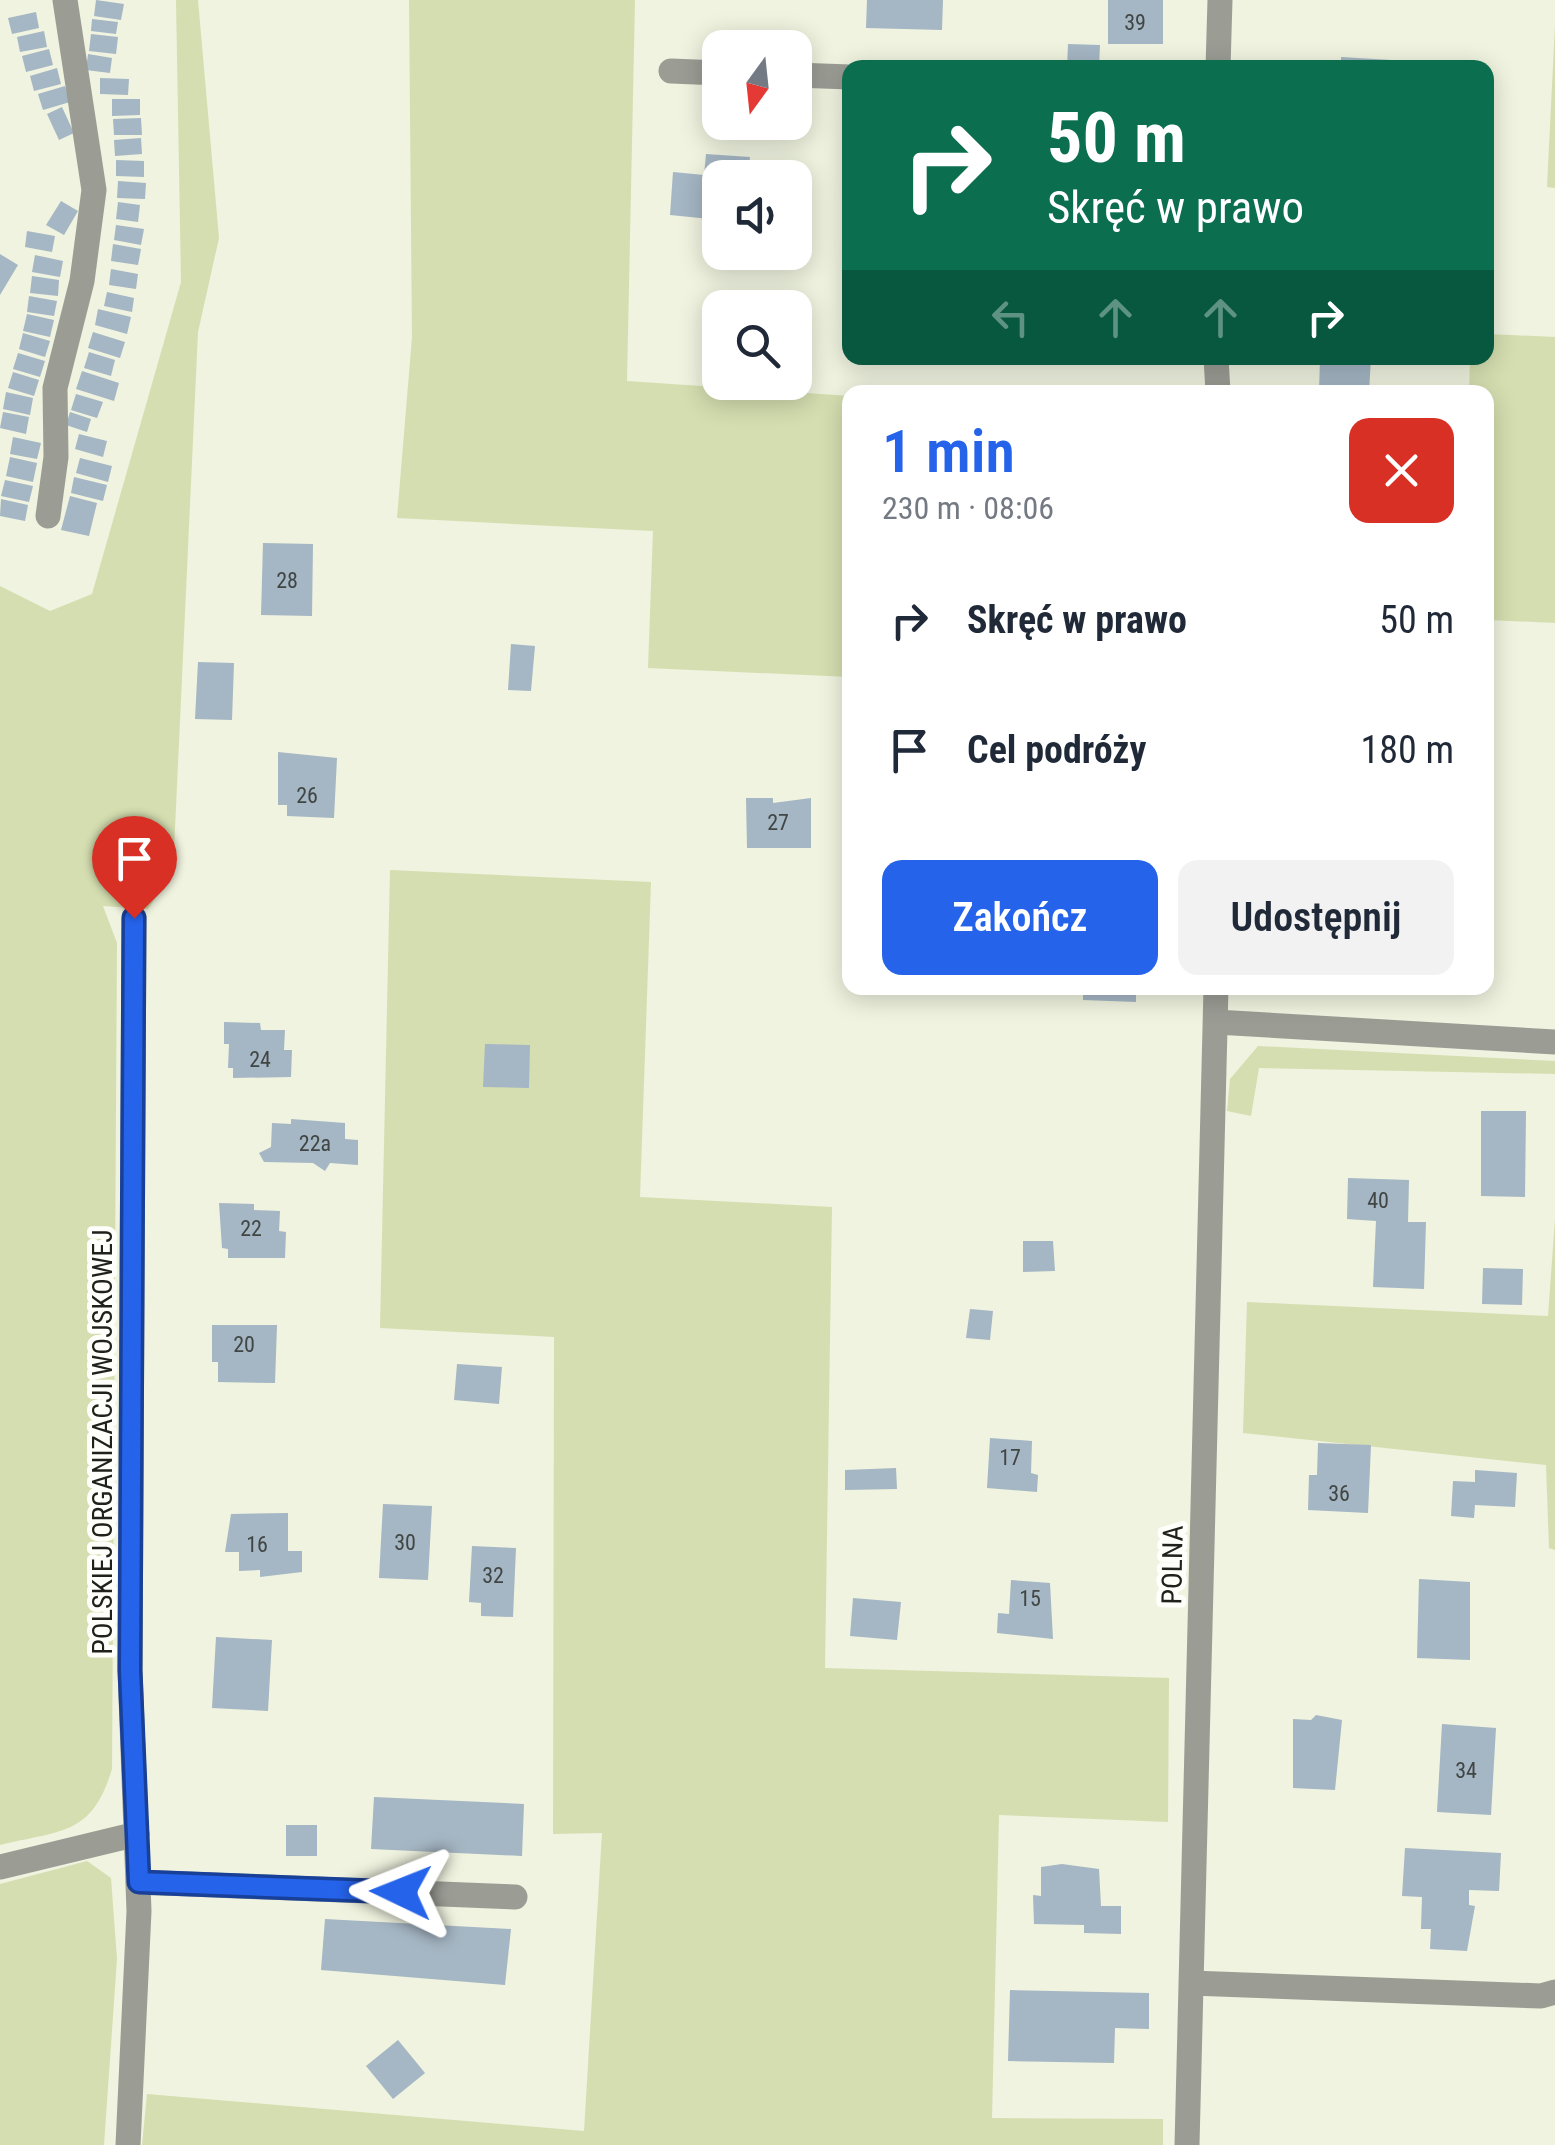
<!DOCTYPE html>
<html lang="pl">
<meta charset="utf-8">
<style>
:root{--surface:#fff;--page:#f2f2f3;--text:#1f2937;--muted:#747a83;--accent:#2563eb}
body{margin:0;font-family:"Roboto Condensed",sans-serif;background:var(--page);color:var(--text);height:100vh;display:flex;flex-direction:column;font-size:38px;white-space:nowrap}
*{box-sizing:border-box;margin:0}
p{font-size:32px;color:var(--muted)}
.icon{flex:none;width:55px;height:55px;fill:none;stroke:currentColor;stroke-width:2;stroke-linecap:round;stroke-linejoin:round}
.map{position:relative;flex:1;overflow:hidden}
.sheet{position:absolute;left:842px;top:385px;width:652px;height:610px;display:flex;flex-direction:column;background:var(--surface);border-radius:20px;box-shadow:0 5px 25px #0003}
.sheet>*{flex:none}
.top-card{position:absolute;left:842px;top:60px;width:652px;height:305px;border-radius:20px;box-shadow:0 5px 25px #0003;background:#0b6e4f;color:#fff;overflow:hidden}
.needle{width:65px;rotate:195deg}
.buttons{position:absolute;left:702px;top:30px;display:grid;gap:20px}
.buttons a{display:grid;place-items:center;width:110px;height:110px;border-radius:20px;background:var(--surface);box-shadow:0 5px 25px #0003;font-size:50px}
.pin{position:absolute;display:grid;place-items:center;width:85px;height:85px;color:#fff;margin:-102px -42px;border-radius:50% 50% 50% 0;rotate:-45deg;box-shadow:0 0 10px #0007}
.pin .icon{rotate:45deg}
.me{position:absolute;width:110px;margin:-55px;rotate:272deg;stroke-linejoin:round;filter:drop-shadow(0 0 8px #0008)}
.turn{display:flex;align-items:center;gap:35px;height:210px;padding:0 40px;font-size:45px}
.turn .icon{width:130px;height:130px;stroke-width:2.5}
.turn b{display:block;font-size:70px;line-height:85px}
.lanes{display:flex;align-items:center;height:95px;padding:0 40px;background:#0003;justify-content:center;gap:50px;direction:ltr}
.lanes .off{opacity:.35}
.round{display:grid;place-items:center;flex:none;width:105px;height:105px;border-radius:20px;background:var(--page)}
.headline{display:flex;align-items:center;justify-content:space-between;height:170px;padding:0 40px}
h1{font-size:60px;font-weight:600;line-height:75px;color:var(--accent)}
.button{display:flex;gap:20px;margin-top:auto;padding:20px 40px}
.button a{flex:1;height:115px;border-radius:20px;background:var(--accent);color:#fff;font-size:40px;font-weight:600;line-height:115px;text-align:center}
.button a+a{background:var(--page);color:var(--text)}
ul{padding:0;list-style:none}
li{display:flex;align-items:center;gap:30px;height:130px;padding:0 40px}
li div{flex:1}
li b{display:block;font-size:38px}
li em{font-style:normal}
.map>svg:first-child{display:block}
.green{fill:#d5deb0}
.building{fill:#a5b6c4}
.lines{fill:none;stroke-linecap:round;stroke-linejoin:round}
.minor{stroke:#9b9d95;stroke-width:25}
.route-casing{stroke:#184099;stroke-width:25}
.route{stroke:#2563eb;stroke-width:18}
.labels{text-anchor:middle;stroke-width:10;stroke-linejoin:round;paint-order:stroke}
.number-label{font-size:22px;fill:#414644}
.street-label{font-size:28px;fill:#20211a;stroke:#fefffb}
</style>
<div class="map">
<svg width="1555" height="2145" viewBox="0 0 1555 2145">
<rect width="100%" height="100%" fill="#eff3df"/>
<path class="green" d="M 176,0 L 198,0 L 219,238 L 198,332 L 173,872 L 148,909 L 103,906 L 117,943 L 112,1769 C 92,1836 61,1830 0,1845 L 0,586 L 50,611 L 92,594 L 181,282 Z
M 409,0 L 635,0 L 627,381 L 850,396 L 850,677 L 648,668 L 653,531 L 397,518 L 412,337 Z
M 1555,25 L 1555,188 L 1547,187 Z
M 1488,334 L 1555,337 L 1555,623 L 1488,620 L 1488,392 L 1469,392 L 1470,358 L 1488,358 Z
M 390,870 L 651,882 L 640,1197 L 832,1207 L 825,1668 L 1169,1678 L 1168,1822 L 999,1815 L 992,2118 L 1163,2119 L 1163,2145 L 142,2145 L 147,2094 L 584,2131 L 602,1833 L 553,1834 L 554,1337 L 380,1328 Z
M 1258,1046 L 1555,1061 L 1555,1074 L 1259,1068 L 1251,1116 L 1227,1111 L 1230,1079 Z
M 1555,1219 L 1555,1550 L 1549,1548 L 1546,1465 L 1243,1433 L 1247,1302 L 1548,1316 Z
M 87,1861 L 111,1878 L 117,1959 L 104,2145 L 0,2145 L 0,1884 Z"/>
<path class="building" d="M 96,0 L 124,4 L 121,20 L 94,16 Z
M 867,0 L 943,0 L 942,30 L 866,28 Z
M 1108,0 L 1163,0 L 1163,44 L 1108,44 Z
M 36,12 L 39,28 L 12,34 L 8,18 Z
M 92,19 L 118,22 L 116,34 L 91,31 Z
M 44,31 L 47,47 L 20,52 L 17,37 Z
M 91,34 L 118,37 L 116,54 L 89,51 Z
M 1068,44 L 1100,45 L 1099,68 L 1067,68 Z
M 49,49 L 53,65 L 26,72 L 22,56 Z
M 88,54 L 112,58 L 110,73 L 86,70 Z
M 1341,57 L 1392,60 L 1392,68 L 1341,68 Z
M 57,68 L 61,84 L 34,91 L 30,76 Z
M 100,78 L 129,79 L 128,95 L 100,94 Z
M 65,86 L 70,102 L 43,110 L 38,94 Z
M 112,99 L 140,99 L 140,115 L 112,116 Z
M 62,107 L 74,133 L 59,140 L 47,114 Z
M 141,118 L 142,135 L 114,135 L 113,119 Z
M 141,138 L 142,154 L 115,156 L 114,140 Z
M 706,154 L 750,157 L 748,178 L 720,178 L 720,220 L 670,215 L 673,172 L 704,175 Z
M 116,160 L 144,161 L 144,177 L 116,176 Z
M 118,181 L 146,183 L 145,199 L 117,198 Z
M 61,201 L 78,211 L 64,235 L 46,225 Z
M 118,202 L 140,205 L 138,222 L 116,219 Z
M 116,225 L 144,229 L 141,245 L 114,240 Z
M 27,231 L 55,236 L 52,252 L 25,247 Z
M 113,244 L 141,249 L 138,265 L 111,261 Z
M 0,254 L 18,265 L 0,295 Z
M 35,255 L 63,261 L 60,277 L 32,272 Z
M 111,269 L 138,274 L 136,289 L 109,285 Z
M 32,276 L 59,280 L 58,296 L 30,293 Z
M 107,292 L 134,298 L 132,312 L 104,306 Z
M 29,296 L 57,301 L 54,316 L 27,312 Z
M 98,309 L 131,317 L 127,334 L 95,325 Z
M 27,314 L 54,320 L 50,337 L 23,331 Z
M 93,332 L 125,342 L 120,358 L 88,348 Z
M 23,333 L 50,341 L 45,357 L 19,349 Z
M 89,352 L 115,360 L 111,376 L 84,368 Z
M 18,353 L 45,361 L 40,377 L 13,369 Z
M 1320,358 L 1371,358 L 1369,392 L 1319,392 Z
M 82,371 L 119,383 L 114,401 L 76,389 Z
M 13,372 L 39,380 L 34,396 L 8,388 Z
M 6,392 L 33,398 L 30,415 L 3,409 Z
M 76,394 L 103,402 L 97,418 L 71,410 Z
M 3,412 L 29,417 L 26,434 L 0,428 Z
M 70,412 L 91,419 L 87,432 L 66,425 Z
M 79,434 L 107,441 L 103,457 L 75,449 Z
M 13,437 L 41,443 L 37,459 L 10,454 Z
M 10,457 L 37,463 L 33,482 L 6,476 Z
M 80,458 L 112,466 L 108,482 L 76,473 Z
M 74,477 L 107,485 L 103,501 L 71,493 Z
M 5,480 L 33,486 L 29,502 L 1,496 Z
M 70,496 L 97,503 L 89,536 L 61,530 Z
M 1,499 L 28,505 L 25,521 L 0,516 Z
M 263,543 L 313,544 L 312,616 L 261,615 Z
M 511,644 L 535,646 L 531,691 L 508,690 Z
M 198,662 L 234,663 L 232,720 L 195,719 Z
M 278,752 L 337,758 L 334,818 L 287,816 L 287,805 L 278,805 Z
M 746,798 L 773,798 L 773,803 L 811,798 L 811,848 L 747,848 Z
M 1083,988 L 1136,988 L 1136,1002 L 1083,1000 Z
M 224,1022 L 260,1023 L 261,1030 L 285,1030 L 284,1050 L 292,1050 L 291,1077 L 233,1078 L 233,1068 L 228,1068 L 229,1044 L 224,1044 Z
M 485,1044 L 530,1045 L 529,1088 L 483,1087 Z
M 1481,1111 L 1526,1111 L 1525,1197 L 1481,1196 Z
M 291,1119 L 345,1123 L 345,1139 L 358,1140 L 358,1165 L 330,1163 L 325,1171 L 313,1163 L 264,1162 L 259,1153 L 271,1147 L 272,1123 L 291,1124 Z
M 1348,1178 L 1409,1180 L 1408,1222 L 1426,1222 L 1424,1289 L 1373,1287 L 1376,1221 L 1347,1219 Z
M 219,1203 L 254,1204 L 254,1210 L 280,1211 L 279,1231 L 286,1232 L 285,1258 L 228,1258 L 228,1249 L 222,1248 Z
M 1023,1241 L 1053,1241 L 1055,1271 L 1023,1272 Z
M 1483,1268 L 1523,1269 L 1522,1305 L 1482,1304 Z
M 970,1309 L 993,1311 L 990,1340 L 966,1338 Z
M 212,1325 L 277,1325 L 275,1383 L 218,1382 L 218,1362 L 212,1362 Z
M 457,1364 L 502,1367 L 499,1404 L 454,1400 Z
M 990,1438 L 1032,1441 L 1031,1473 L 1038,1475 L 1037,1492 L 987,1488 Z
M 1318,1443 L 1371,1445 L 1368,1513 L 1308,1510 L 1309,1475 L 1317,1475 Z
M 896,1468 L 897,1489 L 845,1490 L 845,1470 Z
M 1475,1470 L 1517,1473 L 1515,1507 L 1475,1505 L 1474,1518 L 1451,1516 L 1453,1481 L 1475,1482 Z
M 383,1504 L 432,1506 L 428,1580 L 379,1578 Z
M 288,1513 L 288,1551 L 302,1551 L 302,1572 L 260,1577 L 260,1570 L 239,1571 L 239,1552 L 225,1552 L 231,1514 Z
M 472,1546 L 516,1548 L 513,1617 L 481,1616 L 481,1603 L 469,1602 Z
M 1419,1579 L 1470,1582 L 1470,1660 L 1417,1658 Z
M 1011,1580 L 1050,1583 L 1053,1639 L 997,1633 L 998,1613 L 1009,1614 Z
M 853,1598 L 901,1602 L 897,1640 L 850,1636 Z
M 216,1637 L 272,1640 L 268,1711 L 212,1708 Z
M 1316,1715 L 1342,1720 L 1335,1790 L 1293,1788 L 1293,1719 L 1311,1720 Z
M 1442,1724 L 1496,1728 L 1491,1815 L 1437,1812 Z
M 374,1797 L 524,1804 L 522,1856 L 371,1849 Z
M 286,1825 L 317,1825 L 317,1856 L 286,1856 Z
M 1405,1848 L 1501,1853 L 1499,1891 L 1469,1890 L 1469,1905 L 1475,1906 L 1467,1951 L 1430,1949 L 1431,1929 L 1421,1929 L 1422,1897 L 1402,1896 Z
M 1062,1864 L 1099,1869 L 1101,1906 L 1121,1906 L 1121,1934 L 1084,1933 L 1084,1925 L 1034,1924 L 1033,1895 L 1041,1896 L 1041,1867 Z
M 325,1919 L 511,1929 L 505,1985 L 321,1970 Z
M 1010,1990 L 1149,1993 L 1149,2029 L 1115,2028 L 1114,2063 L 1008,2061 Z
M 398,2040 L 425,2073 L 393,2099 L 366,2066 Z"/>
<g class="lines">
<path class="minor" d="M 1218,68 L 1220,0
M 671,71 L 720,73
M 795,75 L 850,77
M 1216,358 L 1218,392
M 48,516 L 56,457 L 55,388 L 82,281 L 94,190 L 65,0
M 1216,1022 L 1555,1042
M 0,1867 L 137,1834
M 139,1882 L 515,1897
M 1191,1983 L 1541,1996 L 1555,1992
M 128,2145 L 139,1911 L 130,1670 L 134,918
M 1187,2145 L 1216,988"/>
</g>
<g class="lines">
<g class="route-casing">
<path id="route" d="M 134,918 L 130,1670 L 139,1882 L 401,1892"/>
</g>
<use href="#route" class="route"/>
</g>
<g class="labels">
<g class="number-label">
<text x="1135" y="30">39</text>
<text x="287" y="588">28</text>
<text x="307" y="803">26</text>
<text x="778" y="830">27</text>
<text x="260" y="1067">24</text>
<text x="315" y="1151">22a</text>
<text x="1378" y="1208">40</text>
<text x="251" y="1236">22</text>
<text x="244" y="1352">20</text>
<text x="1010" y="1465">17</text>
<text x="1339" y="1501">36</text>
<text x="405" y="1550">30</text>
<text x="257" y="1552">16</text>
<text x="493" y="1583">32</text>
<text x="1030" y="1606">15</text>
<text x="1466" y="1778">34</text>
</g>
<g class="street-label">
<text transform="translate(102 1442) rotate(-90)" y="10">POLSKIEJ ORGANIZACJI WOJSKOWEJ</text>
<text transform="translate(1172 1565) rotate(-89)" y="10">POLNA</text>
</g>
</g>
</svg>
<div class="buttons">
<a><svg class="needle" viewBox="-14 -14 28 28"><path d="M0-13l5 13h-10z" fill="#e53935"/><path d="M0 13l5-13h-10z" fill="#747a83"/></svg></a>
<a><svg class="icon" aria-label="sound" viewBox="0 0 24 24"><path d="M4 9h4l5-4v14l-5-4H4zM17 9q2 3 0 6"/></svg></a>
<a><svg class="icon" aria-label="search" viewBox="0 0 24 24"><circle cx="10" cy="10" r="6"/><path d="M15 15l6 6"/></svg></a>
</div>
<div class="pin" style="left:134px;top:918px;background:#d93025"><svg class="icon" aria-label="arrive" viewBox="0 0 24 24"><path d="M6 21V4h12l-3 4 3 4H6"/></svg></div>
<svg class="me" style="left:401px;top:1892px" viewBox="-20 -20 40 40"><path d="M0-17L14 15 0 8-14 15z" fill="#2563eb" stroke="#fff" stroke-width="4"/></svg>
<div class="top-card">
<div class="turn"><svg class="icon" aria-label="right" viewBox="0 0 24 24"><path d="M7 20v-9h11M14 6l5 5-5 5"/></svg><div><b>50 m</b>Skręć w prawo</div></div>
<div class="lanes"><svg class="icon off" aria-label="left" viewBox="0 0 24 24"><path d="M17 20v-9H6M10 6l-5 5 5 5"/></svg><svg class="icon off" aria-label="ahead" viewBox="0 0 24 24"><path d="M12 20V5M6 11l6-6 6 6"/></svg><svg class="icon off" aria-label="ahead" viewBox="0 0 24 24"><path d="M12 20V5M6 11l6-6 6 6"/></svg><svg class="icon" aria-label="right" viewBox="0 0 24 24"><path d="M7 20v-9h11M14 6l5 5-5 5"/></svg></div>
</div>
<section class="sheet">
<div class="headline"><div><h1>1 min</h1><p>230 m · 08:06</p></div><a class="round" style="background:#d93025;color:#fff"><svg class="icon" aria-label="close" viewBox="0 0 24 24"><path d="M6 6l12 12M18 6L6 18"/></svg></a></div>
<ul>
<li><svg class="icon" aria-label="right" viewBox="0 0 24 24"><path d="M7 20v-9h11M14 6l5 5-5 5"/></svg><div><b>Skręć w prawo</b></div><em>50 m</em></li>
<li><svg class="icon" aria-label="arrive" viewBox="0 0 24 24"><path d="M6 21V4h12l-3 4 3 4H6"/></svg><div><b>Cel podróży</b></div><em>180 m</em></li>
</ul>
<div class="button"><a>Zakończ</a><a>Udostępnij</a></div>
</section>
</div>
